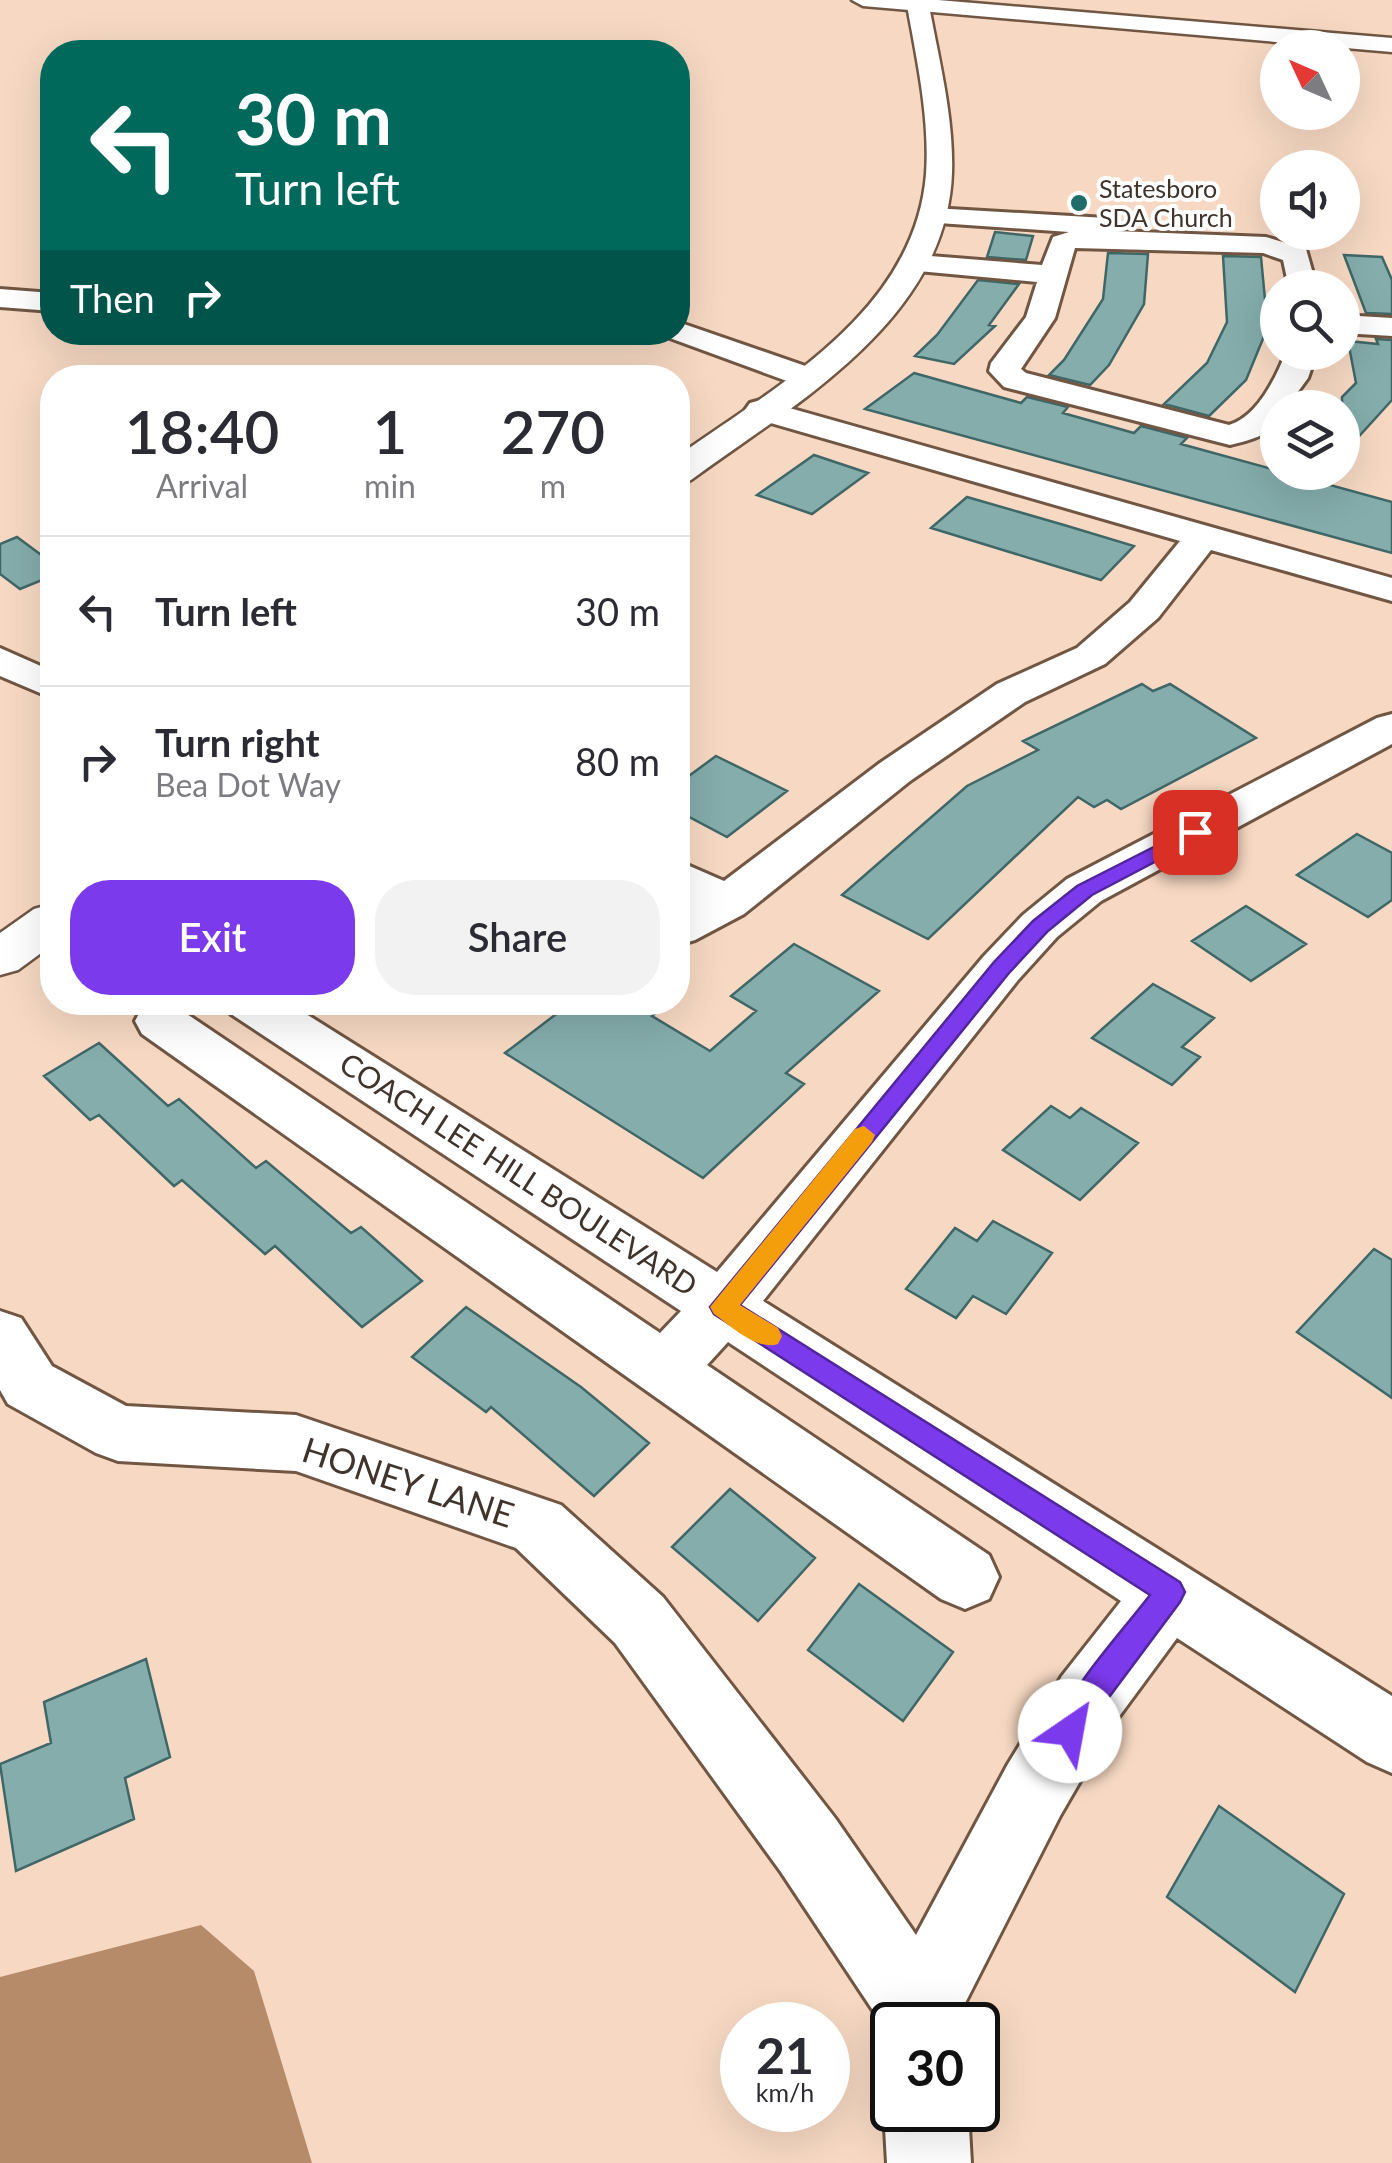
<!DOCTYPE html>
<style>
:root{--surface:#fff;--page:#f2f2f3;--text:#2b2b33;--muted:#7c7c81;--line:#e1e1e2;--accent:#7c3aed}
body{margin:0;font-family:Lato,sans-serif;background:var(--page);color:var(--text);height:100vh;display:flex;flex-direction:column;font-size:38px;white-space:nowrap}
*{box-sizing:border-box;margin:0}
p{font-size:32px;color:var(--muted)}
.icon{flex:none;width:55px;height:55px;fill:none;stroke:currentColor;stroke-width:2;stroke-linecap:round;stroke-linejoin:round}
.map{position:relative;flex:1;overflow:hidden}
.drawer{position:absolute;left:40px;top:365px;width:650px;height:650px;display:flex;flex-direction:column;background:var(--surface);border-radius:40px;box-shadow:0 10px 40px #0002}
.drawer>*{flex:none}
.guide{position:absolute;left:40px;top:40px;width:650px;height:305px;border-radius:40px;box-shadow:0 10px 40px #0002;background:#00695c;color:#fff;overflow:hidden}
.needle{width:65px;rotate:314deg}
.controls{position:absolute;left:1260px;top:30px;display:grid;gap:20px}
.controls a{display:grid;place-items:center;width:100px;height:100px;border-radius:50%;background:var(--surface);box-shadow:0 10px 40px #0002;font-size:50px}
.speed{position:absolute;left:720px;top:2002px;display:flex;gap:20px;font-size:50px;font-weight:700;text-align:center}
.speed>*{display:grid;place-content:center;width:130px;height:130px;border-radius:50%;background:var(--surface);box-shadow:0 10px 40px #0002;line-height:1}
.speed small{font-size:25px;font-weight:400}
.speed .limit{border:5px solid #111;border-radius:15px;background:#fff;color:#111}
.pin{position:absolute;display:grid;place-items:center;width:85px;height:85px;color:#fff;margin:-42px;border-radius:20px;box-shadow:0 5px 15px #0006}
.me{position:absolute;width:110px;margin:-55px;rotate:33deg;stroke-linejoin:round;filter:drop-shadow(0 0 8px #0008)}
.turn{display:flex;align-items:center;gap:35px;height:210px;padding:0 30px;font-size:45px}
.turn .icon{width:130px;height:130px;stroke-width:2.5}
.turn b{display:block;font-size:70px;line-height:85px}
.then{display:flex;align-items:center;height:95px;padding:0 30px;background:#0003;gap:20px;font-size:38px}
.eta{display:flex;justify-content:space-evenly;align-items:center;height:170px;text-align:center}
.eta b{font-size:60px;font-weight:600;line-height:70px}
.button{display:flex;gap:20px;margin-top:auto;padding:20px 30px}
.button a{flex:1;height:115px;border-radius:40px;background:var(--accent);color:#fff;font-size:40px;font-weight:600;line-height:115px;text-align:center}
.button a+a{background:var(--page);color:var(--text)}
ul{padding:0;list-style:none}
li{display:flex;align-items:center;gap:30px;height:150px;padding:0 30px;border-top:2px solid var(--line)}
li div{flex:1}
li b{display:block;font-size:38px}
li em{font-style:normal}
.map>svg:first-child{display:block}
.water{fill:#b68b6a}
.building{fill:#84adac;stroke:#406767;stroke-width:2.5}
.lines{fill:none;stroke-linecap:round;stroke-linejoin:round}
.minor-casing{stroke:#705643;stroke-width:6}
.major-casing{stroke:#705643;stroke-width:5}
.highway-casing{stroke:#705643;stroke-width:5}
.minor{fill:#fff;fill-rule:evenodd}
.major{fill:#fff;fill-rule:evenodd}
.highway{fill:#fff;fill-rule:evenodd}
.route{fill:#7c3aed;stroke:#51269a;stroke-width:2.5}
.slow{fill:#f59e0b}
.poi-dot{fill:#206c6b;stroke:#fff;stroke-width:4}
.labels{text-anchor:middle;stroke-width:8;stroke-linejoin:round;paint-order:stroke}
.far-poi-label{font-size:25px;fill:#3f332b;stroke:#fff;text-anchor:start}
.street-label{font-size:30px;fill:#3f332b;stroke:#fff}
.near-street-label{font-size:35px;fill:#3f332b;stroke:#fff}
</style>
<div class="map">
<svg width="1392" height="2163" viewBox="0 0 1392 2163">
<rect width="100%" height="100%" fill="#f7d9c3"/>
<path class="water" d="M 201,1925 L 254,1971 L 312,2163 L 0,2163 L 0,1977 Z"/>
<path class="building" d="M 995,232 L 1033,236 L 1026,260 L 987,257 Z
M 1108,253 L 1148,254 L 1144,304 L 1109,365 L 1090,385 L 1049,375 L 1064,360 L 1103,299 Z
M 1344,255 L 1382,257 L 1392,280 L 1392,314 L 1366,313 Z
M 1223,256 L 1261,257 L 1266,310 L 1274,312 L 1246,380 L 1209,416 L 1164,404 L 1207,363 L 1227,322 Z
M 978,280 L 1019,284 L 989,325 L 995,326 L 954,364 L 915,356 L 937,335 Z
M 1376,339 L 1392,340 L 1392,400 L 1342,455 L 1342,397 L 1356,383 L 1348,341 L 1378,344 Z
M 914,373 L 1021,403 L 1027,397 L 1068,407 L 1063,413 L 1134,433 L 1141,426 L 1187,438 L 1181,444 L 1392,502 L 1392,553 L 865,409 Z
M 814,455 L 868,473 L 812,514 L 757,495 Z
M 967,497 L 1064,525 L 1134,546 L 1101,580 L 931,528 Z
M 17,537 L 52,563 L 52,576 L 20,589 L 0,574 L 0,544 Z
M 1142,684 L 1153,691 L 1170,684 L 1256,738 L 1121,809 L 1107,800 L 1094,807 L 1078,797 L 928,939 L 842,895 L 967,786 L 1038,750 L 1023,741 Z
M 716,756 L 787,791 L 727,837 L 678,811 L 678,784 Z
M 1357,834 L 1392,853 L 1392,900 L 1368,917 L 1297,875 Z
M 1246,906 L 1306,944 L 1251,981 L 1192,941 Z
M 794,944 L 879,991 L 786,1073 L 804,1084 L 703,1178 L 505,1053 L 572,1002 L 669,1002 L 652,1016 L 710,1051 L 756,1011 L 731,996 Z
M 1153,984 L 1214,1018 L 1182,1047 L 1200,1057 L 1172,1085 L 1092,1038 Z
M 99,1043 L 168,1106 L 179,1099 L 256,1168 L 266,1161 L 351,1233 L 361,1227 L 422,1281 L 362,1327 L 275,1246 L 265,1254 L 182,1180 L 174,1186 L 99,1115 L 90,1120 L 44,1076 Z
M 1051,1106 L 1070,1118 L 1081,1108 L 1138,1143 L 1080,1200 L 1003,1150 Z
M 993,1221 L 1052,1253 L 1006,1314 L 973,1296 L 956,1318 L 906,1289 L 955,1228 L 977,1241 Z
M 1374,1249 L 1392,1260 L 1392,1398 L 1297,1332 Z
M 466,1307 L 581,1387 L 649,1443 L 594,1496 L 491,1407 L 486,1412 L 412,1357 Z
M 730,1489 L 815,1558 L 758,1621 L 672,1547 Z
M 859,1584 L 953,1652 L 903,1721 L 808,1650 Z
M 146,1659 L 170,1757 L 125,1778 L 134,1819 L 16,1871 L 0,1764 L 51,1743 L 44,1702 Z
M 1219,1806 L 1344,1894 L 1295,1992 L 1167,1897 Z"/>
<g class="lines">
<g class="minor-casing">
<path id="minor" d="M 933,208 L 1106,218 L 1116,220 L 1119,226 L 1116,231 L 1266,237 L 1306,249 L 1317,288 L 1289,288 L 1283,260 L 1263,253 L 1075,248 L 1055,318 L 1021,369 L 1026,373 L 1229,425 C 1257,417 1276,378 1286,352 L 1317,352 L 1308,378 L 1286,408 L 1278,408 C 1278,435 1253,439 1230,445 L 1004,387 L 989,371 L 991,363 L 1026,317 L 1037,282 L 918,271 L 904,263 L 918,255 L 1042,265 L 1053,237 L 1069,232 L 924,222 L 920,216 L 924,210 Z
M 0,289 L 52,293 L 52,311 L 0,307 Z
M 1342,315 L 1392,318 L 1392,336 L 1342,333 Z
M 678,322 L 817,370 L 822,377 L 817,384 L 795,384 L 667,337 L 664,332 L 678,332 Z
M 761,400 L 1392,578 L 1392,601 L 1211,550 L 1158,618 L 1105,664 L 1025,702 L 910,781 L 744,914 L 695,940 L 678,945 L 678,909 L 690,903 L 678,896 L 678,861 L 724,881 L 880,763 L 997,684 L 1077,648 L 1130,602 L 1180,541 L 750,417 L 745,410 L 750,403 Z
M 0,648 L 52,671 L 52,698 L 0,676 Z
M 1392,714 L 1392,744 L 1101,901 L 1057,937 L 1018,980 L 763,1301 L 1392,1696 L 1392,1773 L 1367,1762 L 1177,1638 L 1112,1726 L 1060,1816 L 960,2013 L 961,2025 L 892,2025 L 892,2054 L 880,2021 L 781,1872 L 615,1643 L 516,1548 L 296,1471 L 118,1461 L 96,1453 L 8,1404 L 0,1390 L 0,1311 L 21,1318 L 52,1366 L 126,1406 L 296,1415 L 561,1505 L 663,1597 L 835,1818 L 916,1935 L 1008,1764 L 1062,1676 L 1121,1601 L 728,1342 L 707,1365 L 989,1555 L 999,1577 L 989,1599 L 965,1609 L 941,1599 L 142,1034 L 135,1021 L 142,1008 L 160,1003 L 178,1008 L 660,1333 L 681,1311 L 231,1014 L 224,1002 L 287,1002 L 717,1272 L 984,956 L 1023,915 L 1067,879 L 1377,718 Z
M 892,2090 L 892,2110 L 968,2110 L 971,2163 L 887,2163 L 884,2110 Z"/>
</g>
<g class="major-casing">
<path id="major" d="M 906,0 L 928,0 C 938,56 954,116 952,173 C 947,319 795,404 691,480 L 678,483 L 678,456 C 778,385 915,311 926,174 C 930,117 916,56 906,0 Z
M 52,904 L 52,945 L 18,970 L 0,975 L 0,933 L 34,909 Z"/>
</g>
<g class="highway-casing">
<path id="highway" d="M 852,0 L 938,0 L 1392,38 L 1392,52 L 863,6 Z"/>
</g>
<use href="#minor" class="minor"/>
<use href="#major" class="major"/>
<use href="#highway" class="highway"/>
</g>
<path class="route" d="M 1195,826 L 1202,828 L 1202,837 L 1092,895 L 1048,931 L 1009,973 L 740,1305 L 1180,1582 L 1185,1592 L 1180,1602 L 1098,1712 L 1081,1742 L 1070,1746 L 1058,1742 L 1054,1731 C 1075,1681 1117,1638 1150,1595 L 714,1314 L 710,1307 L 994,962 L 1033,921 L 1077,886 Z"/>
<path class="slow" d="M 864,1126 L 875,1135 L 872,1142 L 740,1305 L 778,1328 L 782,1336 L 778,1344 C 757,1351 731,1326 714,1314 L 710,1307 L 855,1129 Z"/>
<circle class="poi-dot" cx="1079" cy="203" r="10"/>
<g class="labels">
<g class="far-poi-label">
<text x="1099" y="198">Statesboro<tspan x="1099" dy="29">SDA Church</tspan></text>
</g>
<g class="street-label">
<text transform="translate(518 1175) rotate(33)" y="10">COACH LEE HILL BOULEVARD</text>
</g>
<g class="near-street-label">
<text transform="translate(408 1483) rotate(18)" y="12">HONEY LANE</text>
</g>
</g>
</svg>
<div class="controls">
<a><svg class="needle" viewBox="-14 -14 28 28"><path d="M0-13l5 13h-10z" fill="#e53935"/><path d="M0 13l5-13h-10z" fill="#7c7c81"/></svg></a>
<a><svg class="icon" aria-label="sound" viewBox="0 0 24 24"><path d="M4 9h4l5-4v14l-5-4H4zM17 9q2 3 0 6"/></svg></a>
<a><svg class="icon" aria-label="search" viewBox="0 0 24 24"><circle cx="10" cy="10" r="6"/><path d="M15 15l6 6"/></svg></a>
<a><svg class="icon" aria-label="layers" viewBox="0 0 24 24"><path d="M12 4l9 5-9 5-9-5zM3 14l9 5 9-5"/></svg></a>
</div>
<div class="speed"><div>21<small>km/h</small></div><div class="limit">30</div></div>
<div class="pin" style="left:1195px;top:832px;background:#d93025"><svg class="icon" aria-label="arrive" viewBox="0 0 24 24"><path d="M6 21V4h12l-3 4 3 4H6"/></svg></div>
<svg class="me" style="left:1070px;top:1731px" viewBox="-20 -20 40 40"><circle r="19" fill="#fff"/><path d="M0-13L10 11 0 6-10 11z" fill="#7c3aed"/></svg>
<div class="guide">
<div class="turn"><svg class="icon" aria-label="left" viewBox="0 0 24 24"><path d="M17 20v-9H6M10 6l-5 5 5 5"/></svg><div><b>30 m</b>Turn left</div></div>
<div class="then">Then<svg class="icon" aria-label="right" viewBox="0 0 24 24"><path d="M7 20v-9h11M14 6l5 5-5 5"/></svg></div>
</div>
<section class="drawer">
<div class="eta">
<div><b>18:40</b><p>Arrival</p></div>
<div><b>1</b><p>min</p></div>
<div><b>270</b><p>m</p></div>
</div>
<ul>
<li><svg class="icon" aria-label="left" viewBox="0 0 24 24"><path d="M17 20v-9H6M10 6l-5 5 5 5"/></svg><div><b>Turn left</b></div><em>30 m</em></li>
<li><svg class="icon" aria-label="right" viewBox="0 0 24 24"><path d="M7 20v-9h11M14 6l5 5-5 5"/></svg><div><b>Turn right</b><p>Bea Dot Way</p></div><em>80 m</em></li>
</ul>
<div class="button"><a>Exit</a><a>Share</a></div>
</section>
</div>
